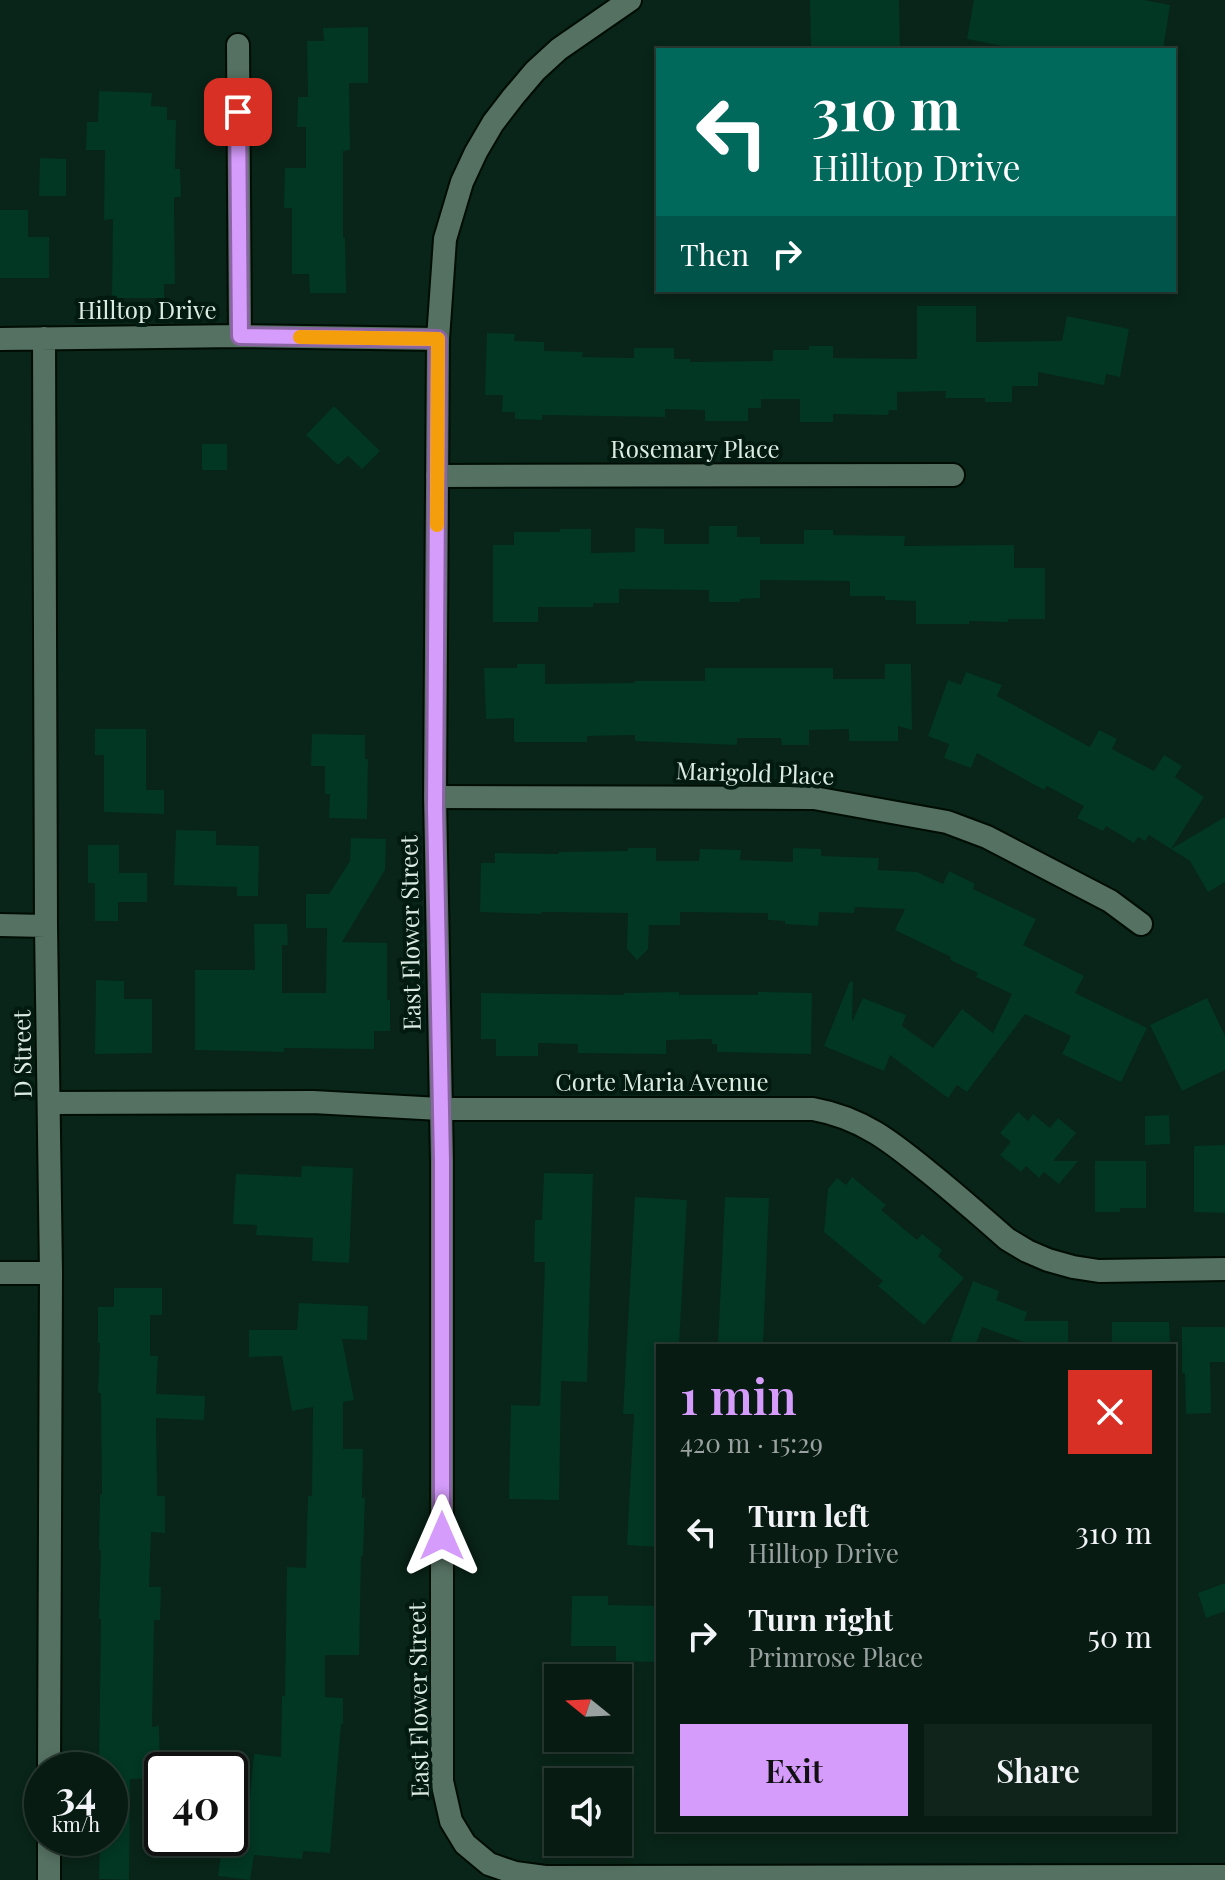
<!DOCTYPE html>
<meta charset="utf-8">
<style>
:root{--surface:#071b12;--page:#10241b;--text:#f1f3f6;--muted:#98a19f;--line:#283932;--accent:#d59cfb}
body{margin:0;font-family:"Playfair Display",serif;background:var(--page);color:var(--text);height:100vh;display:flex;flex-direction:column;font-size:30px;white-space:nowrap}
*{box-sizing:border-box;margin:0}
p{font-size:26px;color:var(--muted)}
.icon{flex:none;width:44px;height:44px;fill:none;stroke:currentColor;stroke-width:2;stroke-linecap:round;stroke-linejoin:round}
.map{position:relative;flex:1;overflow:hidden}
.drawer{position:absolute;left:656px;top:1344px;width:520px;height:488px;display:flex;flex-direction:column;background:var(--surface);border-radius:0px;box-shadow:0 4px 12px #0003,0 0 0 2px var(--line)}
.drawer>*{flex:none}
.hud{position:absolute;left:656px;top:48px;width:520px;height:244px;border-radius:0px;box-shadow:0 4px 12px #0003,0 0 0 2px var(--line);background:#00695c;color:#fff;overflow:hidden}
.needle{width:52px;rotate:288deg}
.buttons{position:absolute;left:544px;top:1664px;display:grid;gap:16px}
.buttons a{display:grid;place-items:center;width:88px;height:88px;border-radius:0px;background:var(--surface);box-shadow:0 4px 12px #0003,0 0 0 2px var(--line);font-size:40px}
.speed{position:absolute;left:24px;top:1752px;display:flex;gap:16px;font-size:40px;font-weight:700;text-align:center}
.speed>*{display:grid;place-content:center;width:104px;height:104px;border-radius:50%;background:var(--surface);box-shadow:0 4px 12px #0003,0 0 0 2px var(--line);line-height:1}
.speed small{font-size:20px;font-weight:400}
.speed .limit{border:4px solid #111;border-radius:12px;background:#fff;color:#111}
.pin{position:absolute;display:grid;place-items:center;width:68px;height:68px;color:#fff;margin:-34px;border-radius:16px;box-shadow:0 4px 12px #0006}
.me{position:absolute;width:88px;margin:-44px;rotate:0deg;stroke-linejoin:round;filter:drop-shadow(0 0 6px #0008)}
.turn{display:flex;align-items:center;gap:28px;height:168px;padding:0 24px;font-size:36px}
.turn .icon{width:104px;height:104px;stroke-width:2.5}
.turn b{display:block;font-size:56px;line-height:68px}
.then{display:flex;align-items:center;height:76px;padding:0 24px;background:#0003;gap:16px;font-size:30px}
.round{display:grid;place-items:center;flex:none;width:84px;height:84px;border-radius:0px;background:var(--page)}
.overview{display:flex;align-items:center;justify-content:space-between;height:136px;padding:0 24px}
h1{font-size:48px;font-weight:600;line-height:60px;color:var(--accent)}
.primary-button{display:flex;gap:16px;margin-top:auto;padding:16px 24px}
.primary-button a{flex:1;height:92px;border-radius:0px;background:var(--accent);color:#111;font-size:32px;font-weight:600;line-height:92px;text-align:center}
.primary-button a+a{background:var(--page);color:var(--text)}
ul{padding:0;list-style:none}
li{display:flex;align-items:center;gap:24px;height:104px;padding:0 24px}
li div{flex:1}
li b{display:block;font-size:30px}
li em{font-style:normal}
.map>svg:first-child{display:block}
.building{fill:#023723}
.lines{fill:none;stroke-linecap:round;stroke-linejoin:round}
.minor-casing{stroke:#000d04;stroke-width:26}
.tertiary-casing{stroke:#000d04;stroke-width:26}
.minor{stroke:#557162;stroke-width:22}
.tertiary{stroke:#557162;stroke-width:22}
.route-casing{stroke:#8a65a3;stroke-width:20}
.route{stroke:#d59cfb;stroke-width:14}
.slow{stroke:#f59e0b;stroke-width:14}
.labels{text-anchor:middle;stroke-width:8;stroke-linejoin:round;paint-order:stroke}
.street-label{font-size:24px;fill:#ddece3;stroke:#021a0f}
</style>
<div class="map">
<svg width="1225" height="1880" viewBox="0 0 1225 1880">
<rect width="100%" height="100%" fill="#092418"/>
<path class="building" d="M 810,0 L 899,0 L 900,50 L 811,50 Z
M 974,0 L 1144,0 L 1170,5 L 1163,50 L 1023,50 L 967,39 Z
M 368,27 L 368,83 L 349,83 L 350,150 L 343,151 L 343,238 L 345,238 L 346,293 L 310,293 L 309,274 L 292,274 L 292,208 L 284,208 L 285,168 L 306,168 L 306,127 L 297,127 L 298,97 L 308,97 L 307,41 L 324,41 L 323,28 Z
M 99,91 L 152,93 L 151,106 L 167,107 L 167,120 L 176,120 L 175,169 L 180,169 L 181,197 L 174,197 L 175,284 L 164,284 L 164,298 L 112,298 L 113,219 L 104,220 L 105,150 L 86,150 L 87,122 L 98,122 Z
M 40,158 L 66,159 L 66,196 L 39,196 Z
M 0,210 L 28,210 L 28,237 L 49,237 L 49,278 L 0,278 Z
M 917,306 L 976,306 L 976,342 L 1062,341 L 1067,316 L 1129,329 L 1120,377 L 1106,374 L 1104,385 L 1038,372 L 1038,386 L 1012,386 L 1012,402 L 985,402 L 985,398 L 945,398 L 946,391 L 897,392 L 897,410 L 889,410 L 888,415 L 833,414 L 833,422 L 800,422 L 800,399 L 761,399 L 761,408 L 748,408 L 748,421 L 705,421 L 705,410 L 665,409 L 665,417 L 542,415 L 542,420 L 515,419 L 515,412 L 502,412 L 503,395 L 485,395 L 487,333 L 515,334 L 514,341 L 544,342 L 544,351 L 583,352 L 582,357 L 634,358 L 634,348 L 674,348 L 674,359 L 690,359 L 690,362 L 773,361 L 773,350 L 809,350 L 809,346 L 833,346 L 833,358 L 917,359 Z
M 334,406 L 380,451 L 362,469 L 348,456 L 338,465 L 306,435 Z
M 202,444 L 227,444 L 227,470 L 202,470 Z
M 709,526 L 737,526 L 737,537 L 760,537 L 760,544 L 804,544 L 804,530 L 833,530 L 833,535 L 905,536 L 904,546 L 1014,545 L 1014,568 L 1045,568 L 1045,619 L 1008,619 L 1008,622 L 969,621 L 969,624 L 916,624 L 916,601 L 885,600 L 885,596 L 850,596 L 850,581 L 760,580 L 760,598 L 740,599 L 740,602 L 709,602 L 709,590 L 619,589 L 619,603 L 593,603 L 593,607 L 538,607 L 538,622 L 493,622 L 493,545 L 514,545 L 514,532 L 560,532 L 560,529 L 591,529 L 591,553 L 635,552 L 635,528 L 664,529 L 664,544 L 709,544 Z
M 517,664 L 545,664 L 545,684 L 635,683 L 635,681 L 705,681 L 705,668 L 833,668 L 833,679 L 885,679 L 885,664 L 911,664 L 912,730 L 898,726 L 898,741 L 849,741 L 849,729 L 809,730 L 809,745 L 782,745 L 781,738 L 737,738 L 737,745 L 635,741 L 635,735 L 587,736 L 587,742 L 514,742 L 514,718 L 486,719 L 484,668 L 517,668 Z
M 966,672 L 1002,685 L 997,696 L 1090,747 L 1099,730 L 1117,739 L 1112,749 L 1154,771 L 1164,755 L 1182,766 L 1175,777 L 1204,797 L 1171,849 L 1149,835 L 1145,841 L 1138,837 L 1134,843 L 1106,826 L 1103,831 L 1077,818 L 1084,806 L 1047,786 L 1044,790 L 977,753 L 971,768 L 944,758 L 949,744 L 928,736 L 948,680 L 961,685 Z
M 95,729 L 146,729 L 146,790 L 164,790 L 164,814 L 104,812 L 104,755 L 95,755 Z
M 312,734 L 365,735 L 365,759 L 368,759 L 367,819 L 329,818 L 330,794 L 325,794 L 325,766 L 311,766 Z
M 1225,817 L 1225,882 L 1208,892 L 1190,861 L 1171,849 Z
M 176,830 L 216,831 L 216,845 L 259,846 L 258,896 L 237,896 L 237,887 L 174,885 Z
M 351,838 L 386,839 L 385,870 L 342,942 L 387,943 L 387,1000 L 390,1000 L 390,1031 L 374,1031 L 374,1049 L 284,1048 L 284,1052 L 195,1050 L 195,970 L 255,970 L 254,924 L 287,924 L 288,945 L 282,945 L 282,993 L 326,993 L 327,928 L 306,928 L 306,894 L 329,894 L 350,861 Z
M 88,845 L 119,845 L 119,873 L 147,873 L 147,902 L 118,902 L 118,921 L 95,921 L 95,883 L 88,883 Z
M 628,848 L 656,848 L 656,861 L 699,861 L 700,849 L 741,850 L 740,860 L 793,862 L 793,848 L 821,849 L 821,856 L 879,858 L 878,870 L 917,872 L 943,884 L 949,871 L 975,884 L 973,889 L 1036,919 L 1023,945 L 1084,976 L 1075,993 L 1147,1028 L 1121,1082 L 1062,1054 L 1071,1036 L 1025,1014 L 967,1092 L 957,1085 L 948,1098 L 890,1055 L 884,1071 L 824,1046 L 850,981 L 853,982 L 852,1022 L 863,998 L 906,1015 L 902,1026 L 933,1048 L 962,1009 L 993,1033 L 1012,994 L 976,977 L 978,973 L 950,960 L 951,957 L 895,930 L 905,909 L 855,907 L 854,913 L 819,912 L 818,926 L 785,924 L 785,921 L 768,920 L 768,913 L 680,912 L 680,925 L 649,925 L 648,949 L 637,960 L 627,949 L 628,913 L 541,912 L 541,914 L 480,912 L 481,863 L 495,863 L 495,853 L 559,854 L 559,852 L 628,851 Z
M 96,980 L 124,981 L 124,999 L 152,999 L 152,1053 L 95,1054 Z
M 679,992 L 679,995 L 758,995 L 758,992 L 812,993 L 811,1054 L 717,1052 L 717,1044 L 712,1044 L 712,1039 L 666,1040 L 666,1054 L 578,1053 L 578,1044 L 538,1043 L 538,1056 L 496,1056 L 496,1039 L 481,1039 L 481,993 L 624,995 L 624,993 Z
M 1207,998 L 1225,1036 L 1225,1070 L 1182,1091 L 1150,1025 Z
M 1018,1112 L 1028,1121 L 1033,1114 L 1050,1128 L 1058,1118 L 1076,1133 L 1053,1161 L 1078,1161 L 1059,1184 L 1044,1172 L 1039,1178 L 1026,1166 L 1021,1172 L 1000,1155 L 1011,1142 L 1000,1133 Z
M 1169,1115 L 1170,1144 L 1145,1145 L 1145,1116 Z
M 1225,1145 L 1225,1213 L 1194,1212 L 1194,1146 Z
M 1095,1161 L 1146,1161 L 1146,1208 L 1120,1208 L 1120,1212 L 1095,1212 Z
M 302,1166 L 353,1168 L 349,1263 L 312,1261 L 313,1238 L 256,1235 L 257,1225 L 233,1224 L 236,1174 L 301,1177 Z
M 544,1173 L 593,1174 L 587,1382 L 561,1381 L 559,1500 L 509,1499 L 511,1405 L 540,1406 L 545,1262 L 534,1262 L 535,1220 L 542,1220 Z
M 852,1177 L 886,1205 L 881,1210 L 917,1240 L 922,1234 L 942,1250 L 938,1256 L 964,1278 L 924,1325 L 878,1286 L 883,1281 L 824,1232 L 828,1189 L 837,1178 L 846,1185 Z
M 635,1197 L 687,1200 L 679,1346 L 658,1346 L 658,1547 L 627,1545 L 634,1414 L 623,1414 Z
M 725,1197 L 769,1198 L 763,1346 L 718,1346 Z
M 973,1281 L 999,1291 L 996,1300 L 1027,1312 L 1024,1321 L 1068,1321 L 1068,1346 L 1035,1346 L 982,1327 L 975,1346 L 949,1346 Z
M 114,1288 L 162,1288 L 162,1315 L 150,1315 L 150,1356 L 158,1356 L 156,1394 L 205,1396 L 204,1420 L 156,1418 L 157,1496 L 165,1496 L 165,1533 L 151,1532 L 149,1587 L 161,1587 L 160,1620 L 154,1620 L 152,1727 L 159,1726 L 160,1778 L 130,1779 L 129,1880 L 99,1879 L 100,1842 L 110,1843 L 110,1766 L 99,1766 L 101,1619 L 99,1619 L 101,1550 L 99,1550 L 100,1495 L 102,1495 L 101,1393 L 98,1393 L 100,1343 L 98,1343 L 98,1307 L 114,1307 Z
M 299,1303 L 368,1306 L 367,1340 L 342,1339 L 354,1400 L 343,1402 L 343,1449 L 363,1449 L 362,1498 L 365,1498 L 363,1556 L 361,1556 L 359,1655 L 325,1655 L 325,1697 L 343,1698 L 343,1724 L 341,1724 L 330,1853 L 303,1851 L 302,1859 L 254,1855 L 250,1880 L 218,1876 L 222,1849 L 245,1852 L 254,1754 L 281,1757 L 282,1696 L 285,1696 L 287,1567 L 306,1568 L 308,1496 L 312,1496 L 313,1407 L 292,1411 L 282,1356 L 249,1357 L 249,1330 L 297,1330 Z
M 1112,1322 L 1169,1322 L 1170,1346 L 1112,1346 Z
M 1182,1327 L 1225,1327 L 1225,1362 L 1210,1362 L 1211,1413 L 1186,1414 L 1185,1373 L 1182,1373 Z
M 1225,1583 L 1225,1611 L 1206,1618 L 1198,1593 Z
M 572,1596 L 608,1596 L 608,1605 L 658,1606 L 658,1662 L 616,1661 L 616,1646 L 571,1646 Z"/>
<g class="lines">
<g class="minor-casing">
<path id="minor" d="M 238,45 L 240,336
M 44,338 L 46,926 L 51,1273 L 49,1770
M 0,339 L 240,336 L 438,339
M 437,476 L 953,475
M 435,797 L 814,798 L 947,822 L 987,837 L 1110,901 L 1141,924
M 0,925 L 46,926
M 50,1103 L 313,1102 L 440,1109 L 813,1109 C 863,1118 893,1143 931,1174 C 957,1195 982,1217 1007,1239 L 1027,1251 L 1048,1260 L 1073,1267 L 1099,1271 L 1225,1269
M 0,1273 L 51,1273
M 49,1880 L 49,1838"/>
</g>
<g class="tertiary-casing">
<path id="tertiary" d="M 545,1877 L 515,1873 L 489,1864 L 465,1844 L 451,1821 L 442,1781 L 442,1161 L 435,797 L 438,339 L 445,239 L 462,182 L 476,152 L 493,123 L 513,97 L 535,71 L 559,49 L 630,0
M 542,1880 L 545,1877 L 1225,1876"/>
</g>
<use href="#minor" class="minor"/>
<use href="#tertiary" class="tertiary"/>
</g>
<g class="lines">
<g class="route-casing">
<path id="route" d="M 238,112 L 240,336 L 438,339 L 435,808 L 442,1161 L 442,1536"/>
</g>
<use href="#route" class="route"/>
<path class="slow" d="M 300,337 L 438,339 L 437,525"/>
</g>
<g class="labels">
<g class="street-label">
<text x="147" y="319">Hilltop Drive</text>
<text x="695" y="458">Rosemary Place</text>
<text transform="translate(755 774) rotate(2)" y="8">Marigold Place</text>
<text transform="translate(411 933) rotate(-91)" y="8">East Flower Street</text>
<text transform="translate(23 1054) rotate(-91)" y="8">D Street</text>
<text x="662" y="1091">Corte Maria Avenue</text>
<text transform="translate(419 1700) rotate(-91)" y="8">East Flower Street</text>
</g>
</g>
</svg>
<div class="buttons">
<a><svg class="needle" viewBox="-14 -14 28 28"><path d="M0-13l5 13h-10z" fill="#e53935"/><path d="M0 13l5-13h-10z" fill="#98a19f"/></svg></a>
<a><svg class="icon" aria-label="sound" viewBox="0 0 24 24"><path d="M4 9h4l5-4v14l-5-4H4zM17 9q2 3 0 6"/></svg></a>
</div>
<div class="speed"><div>34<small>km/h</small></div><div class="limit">40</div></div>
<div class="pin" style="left:238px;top:112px;background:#d93025"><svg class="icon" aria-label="arrive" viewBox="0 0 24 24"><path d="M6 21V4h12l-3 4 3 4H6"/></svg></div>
<svg class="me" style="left:442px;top:1536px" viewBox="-20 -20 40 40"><path d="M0-17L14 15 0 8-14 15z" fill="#d59cfb" stroke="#fff" stroke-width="4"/></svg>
<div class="hud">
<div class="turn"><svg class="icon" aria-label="left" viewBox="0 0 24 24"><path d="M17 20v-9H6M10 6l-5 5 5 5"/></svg><div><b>310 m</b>Hilltop Drive</div></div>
<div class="then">Then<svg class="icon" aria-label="right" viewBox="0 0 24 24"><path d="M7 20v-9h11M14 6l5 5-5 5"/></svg></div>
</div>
<section class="drawer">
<div class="overview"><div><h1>1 min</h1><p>420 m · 15:29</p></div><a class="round" style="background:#d93025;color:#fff"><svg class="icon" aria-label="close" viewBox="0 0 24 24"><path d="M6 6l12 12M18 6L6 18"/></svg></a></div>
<ul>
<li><svg class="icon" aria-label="left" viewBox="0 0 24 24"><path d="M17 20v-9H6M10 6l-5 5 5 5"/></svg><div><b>Turn left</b><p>Hilltop Drive</p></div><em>310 m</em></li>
<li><svg class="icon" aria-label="right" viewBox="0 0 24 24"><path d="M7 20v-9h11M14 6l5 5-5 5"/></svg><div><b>Turn right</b><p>Primrose Place</p></div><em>50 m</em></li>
</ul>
<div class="primary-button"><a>Exit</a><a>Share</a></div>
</section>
</div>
